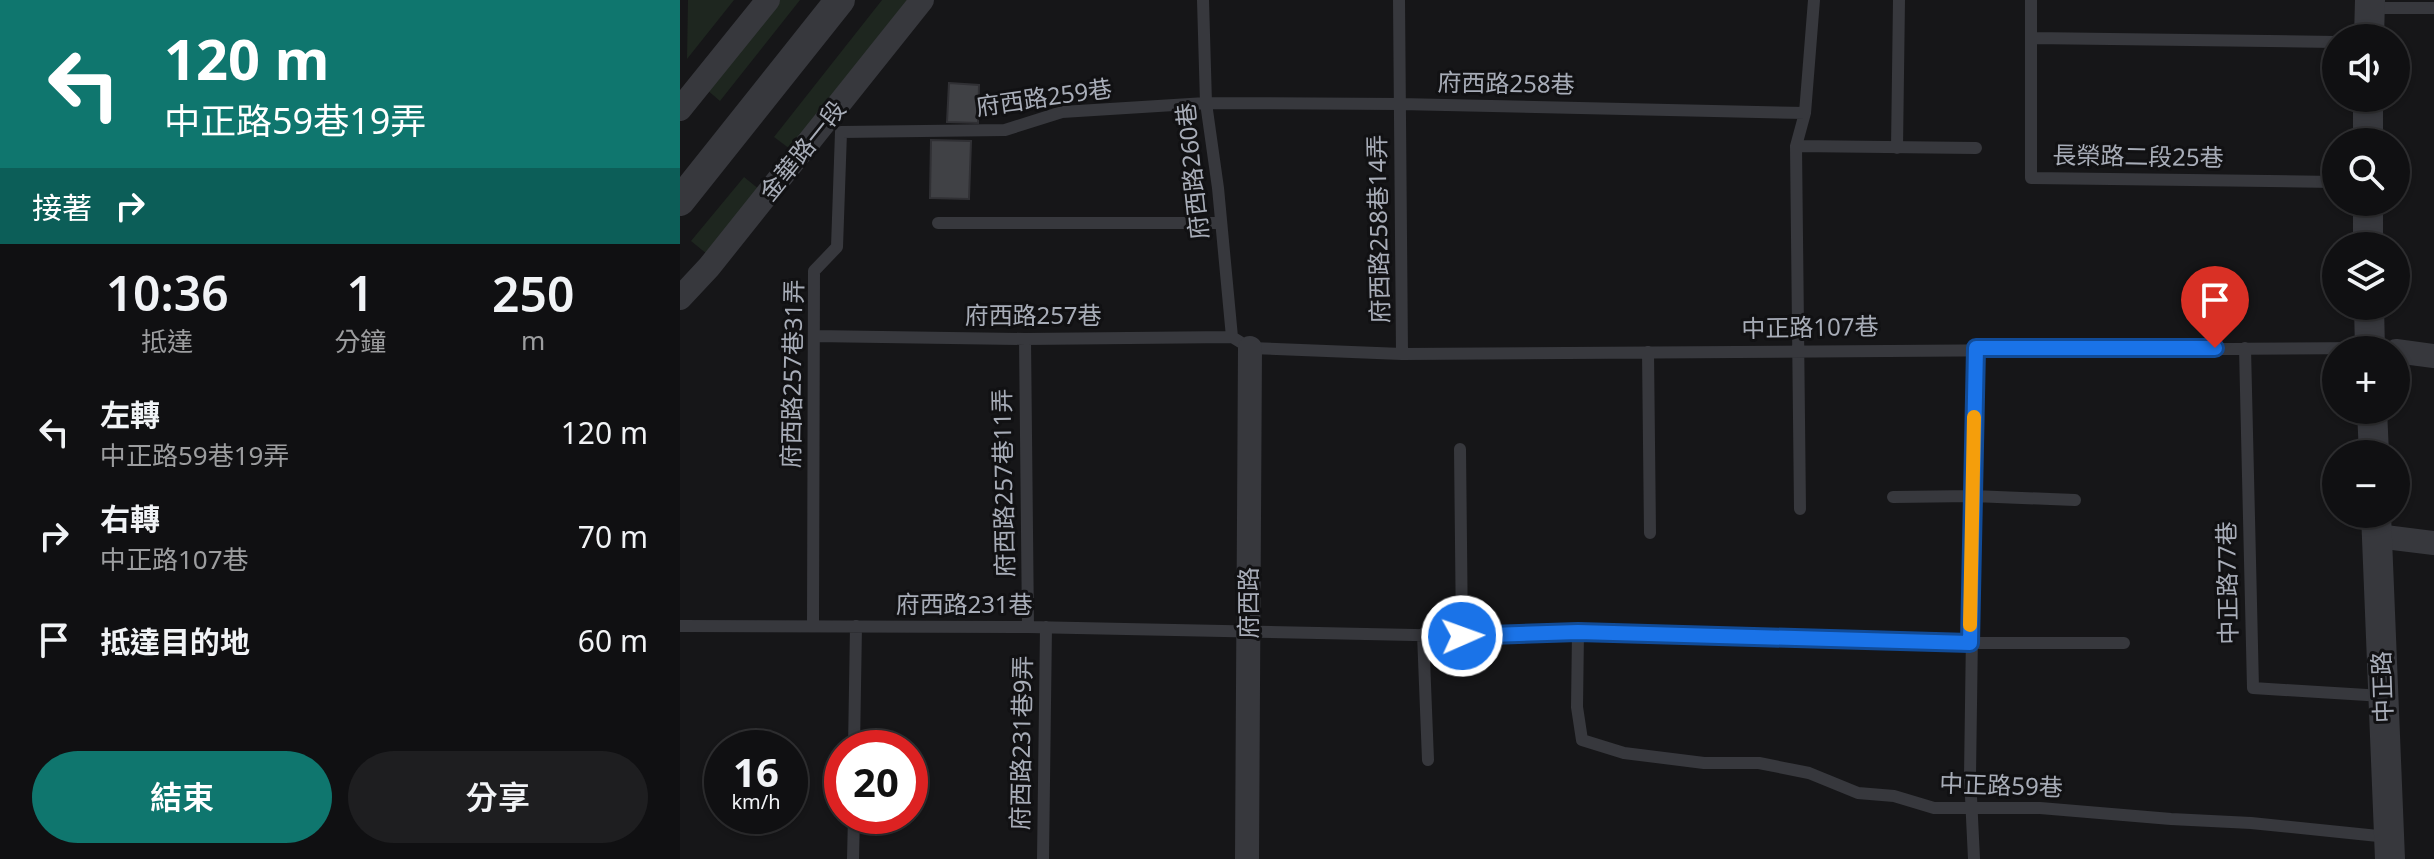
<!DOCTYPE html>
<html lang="zh-TW">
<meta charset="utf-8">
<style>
:root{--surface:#101012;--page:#1e1e20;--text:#f1f3f6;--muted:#9c9d9f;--line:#303032;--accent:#0f766e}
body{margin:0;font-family:"Noto Sans","Noto Sans TC",sans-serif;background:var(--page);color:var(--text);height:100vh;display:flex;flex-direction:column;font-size:30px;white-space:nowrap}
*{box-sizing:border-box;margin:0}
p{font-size:26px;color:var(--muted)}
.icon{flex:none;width:44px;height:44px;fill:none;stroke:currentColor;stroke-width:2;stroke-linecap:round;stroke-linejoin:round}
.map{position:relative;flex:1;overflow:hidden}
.sheet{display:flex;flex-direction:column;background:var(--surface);width:680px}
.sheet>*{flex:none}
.guide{background:#0f766e;color:#fff;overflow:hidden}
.controls{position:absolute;left:1642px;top:24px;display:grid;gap:16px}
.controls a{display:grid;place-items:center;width:88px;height:88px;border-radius:50%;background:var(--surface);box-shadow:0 2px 6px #0004,0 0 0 2px var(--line);font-size:40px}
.speed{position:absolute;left:24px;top:730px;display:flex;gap:16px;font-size:40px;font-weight:700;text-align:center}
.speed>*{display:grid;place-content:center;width:104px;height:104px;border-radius:50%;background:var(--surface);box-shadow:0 2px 6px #0004,0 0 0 2px var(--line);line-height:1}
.speed small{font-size:20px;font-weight:400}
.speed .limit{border:12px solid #d22;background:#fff;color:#111}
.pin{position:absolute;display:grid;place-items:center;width:68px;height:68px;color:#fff;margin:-82px -34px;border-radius:50% 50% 50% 0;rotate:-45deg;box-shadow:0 0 8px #0007}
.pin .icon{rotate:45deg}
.me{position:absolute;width:88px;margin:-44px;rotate:88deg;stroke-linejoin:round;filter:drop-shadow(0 0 6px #0008)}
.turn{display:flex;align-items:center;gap:28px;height:168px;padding:0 32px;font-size:36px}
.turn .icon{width:104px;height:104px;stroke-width:2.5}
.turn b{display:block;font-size:56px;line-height:68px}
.then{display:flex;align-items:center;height:76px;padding:0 32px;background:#0003;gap:16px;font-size:30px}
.eta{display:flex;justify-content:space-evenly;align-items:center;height:136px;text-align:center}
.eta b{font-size:48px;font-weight:600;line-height:56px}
.action{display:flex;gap:16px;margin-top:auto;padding:16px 32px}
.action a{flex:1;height:92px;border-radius:48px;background:var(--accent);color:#fff;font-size:32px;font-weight:600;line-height:92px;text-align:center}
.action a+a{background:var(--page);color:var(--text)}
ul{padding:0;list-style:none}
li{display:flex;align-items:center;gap:24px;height:104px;padding:0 32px}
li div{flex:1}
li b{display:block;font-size:30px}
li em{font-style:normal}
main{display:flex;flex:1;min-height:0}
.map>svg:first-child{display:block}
.green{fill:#1e261f}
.building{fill:#404145;stroke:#303034;stroke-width:2}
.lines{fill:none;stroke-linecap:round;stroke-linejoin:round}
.service{stroke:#37383d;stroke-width:12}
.minor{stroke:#37383d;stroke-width:24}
.tertiary{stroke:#37383d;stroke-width:30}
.route-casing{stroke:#114b97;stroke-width:20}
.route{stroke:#1a73e8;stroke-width:14}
.slow{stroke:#f59e0b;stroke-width:14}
.labels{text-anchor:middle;stroke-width:6;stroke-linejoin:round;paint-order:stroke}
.street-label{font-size:24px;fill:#a8adb8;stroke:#111113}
</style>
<main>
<section class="sheet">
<div class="guide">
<div class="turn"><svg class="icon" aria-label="left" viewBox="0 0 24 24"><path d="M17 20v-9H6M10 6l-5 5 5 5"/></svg><div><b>120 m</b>中正路59巷19弄</div></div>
<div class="then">接著<svg class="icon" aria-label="right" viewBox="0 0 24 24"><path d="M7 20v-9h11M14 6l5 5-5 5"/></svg></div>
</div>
<div class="eta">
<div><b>10:36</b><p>抵達</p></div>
<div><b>1</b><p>分鐘</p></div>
<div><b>250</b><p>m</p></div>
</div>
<ul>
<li><svg class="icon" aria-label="left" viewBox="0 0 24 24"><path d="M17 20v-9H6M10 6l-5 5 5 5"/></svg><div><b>左轉</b><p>中正路59巷19弄</p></div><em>120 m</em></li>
<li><svg class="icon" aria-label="right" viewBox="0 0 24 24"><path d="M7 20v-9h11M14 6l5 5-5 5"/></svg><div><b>右轉</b><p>中正路107巷</p></div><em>70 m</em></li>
<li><svg class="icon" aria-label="arrive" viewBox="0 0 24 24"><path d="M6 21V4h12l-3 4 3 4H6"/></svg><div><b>抵達目的地</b></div><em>60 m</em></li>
</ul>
<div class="action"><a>結束</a><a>分享</a></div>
</section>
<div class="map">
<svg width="1754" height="859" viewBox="0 0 1754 859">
<rect width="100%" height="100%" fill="#161618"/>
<path class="green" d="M 8,0 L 54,0 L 7,59 Z
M 97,0 L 120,0 L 40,101 L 26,89 Z
M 202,0 L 227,0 L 110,149 L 94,137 Z
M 64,177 L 80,190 L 27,254 L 11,241 Z"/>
<path class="building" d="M 269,83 L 299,85 L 298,123 L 267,122 Z
M 251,140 L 291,141 L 289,199 L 250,198 Z"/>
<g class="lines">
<path class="service" d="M 523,0 L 526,103 L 538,188 L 552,337
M 719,0 L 722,354
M 1351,0 L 1351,178 L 1656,182
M 1690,8 L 1754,8
M 1351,38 L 1656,42
M 1116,146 L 1296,148
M 1217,148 L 1219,0
M 258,223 L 541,223
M 134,336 L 345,339 L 552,337 L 570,348 L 722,354 L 1690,348
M 345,339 L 348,627
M 1565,348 L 1573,688 L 1703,696
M 968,352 L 970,533
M 780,449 L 782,636
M 1213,497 L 1293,496 L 1395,500
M 1120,509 L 1116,146 L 1125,113 L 1134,0
M 0,626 L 348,627 L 782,636 L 898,632 L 1290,643 L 1444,643
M 133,626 L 134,271 L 157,247 L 161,132 L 325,130 L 382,112 L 526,103 L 720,104 L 1125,113
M 898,632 L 897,707 L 902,740 L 944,753 L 1024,763 L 1079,763 L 1129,773 L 1178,793 L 1214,796 L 1254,808 L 1360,808 L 1491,819 L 1571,823 L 1708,837
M 743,634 L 748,760
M 174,748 L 176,626
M 173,859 L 174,816
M 363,859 L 366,627
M 1294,859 L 1290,776 L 1296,348"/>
<path class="minor" d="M 0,109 L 88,0
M 0,298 L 29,267 L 242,0
M 1716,351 L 1754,356
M 1697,536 L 1754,543
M 567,859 L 570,348"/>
<path class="tertiary" d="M 1689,38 L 1690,0
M 1688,142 L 1688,98
M 0,201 L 160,0
M 1688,202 L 1688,246
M 1689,306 L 1690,350
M 1692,410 L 1694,454
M 1696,514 L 1710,859"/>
</g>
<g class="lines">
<g class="route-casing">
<path id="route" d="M 782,636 L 898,632 L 1290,643 L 1296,348 L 1535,348"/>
</g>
<use href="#route" class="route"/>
<path class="slow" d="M 1290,625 L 1294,417"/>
</g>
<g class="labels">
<g class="street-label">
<text transform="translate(826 84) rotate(1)" y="8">府西路258巷</text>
<text transform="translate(364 98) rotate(-8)" y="8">府西路259巷</text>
<text transform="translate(123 151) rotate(-51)" y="8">金華路一段</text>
<text transform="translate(1458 157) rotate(1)" y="8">長榮路二段25巷</text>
<text transform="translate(513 171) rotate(-96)" y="8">府西路260巷</text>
<text transform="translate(699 229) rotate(-91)" y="8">府西路258巷14弄</text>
<text x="353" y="324">府西路257巷</text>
<text transform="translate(1130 328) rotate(-1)" y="8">中正路107巷</text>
<text transform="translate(113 374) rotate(-89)" y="8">府西路257巷31弄</text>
<text transform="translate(324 483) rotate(-91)" y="8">府西路257巷11弄</text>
<text transform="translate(1548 583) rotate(-91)" y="8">中正路77巷</text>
<text transform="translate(569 603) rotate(-90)" y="8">府西路</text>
<text x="284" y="613">府西路231巷</text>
<text transform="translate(1703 687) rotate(-92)" y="8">中正路</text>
<text transform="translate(342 743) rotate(-89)" y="8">府西路231巷9弄</text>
<text transform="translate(1321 786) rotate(2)" y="8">中正路59巷</text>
</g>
</g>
</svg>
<div class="controls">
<a><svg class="icon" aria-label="sound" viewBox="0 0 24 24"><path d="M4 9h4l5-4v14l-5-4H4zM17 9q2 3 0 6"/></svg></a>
<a><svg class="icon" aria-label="search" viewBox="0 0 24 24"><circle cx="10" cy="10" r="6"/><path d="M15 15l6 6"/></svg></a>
<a><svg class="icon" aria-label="layers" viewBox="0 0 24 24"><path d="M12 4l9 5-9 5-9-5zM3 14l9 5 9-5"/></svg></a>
<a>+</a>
<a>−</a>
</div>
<div class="speed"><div>16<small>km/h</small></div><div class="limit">20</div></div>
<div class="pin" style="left:1535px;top:348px;background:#d93025"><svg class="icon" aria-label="arrive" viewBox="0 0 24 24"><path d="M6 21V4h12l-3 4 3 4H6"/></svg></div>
<svg class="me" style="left:782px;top:636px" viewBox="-20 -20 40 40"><circle r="17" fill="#1a73e8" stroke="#fff" stroke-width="3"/><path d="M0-11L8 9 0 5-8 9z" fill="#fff"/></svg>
</div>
</main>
